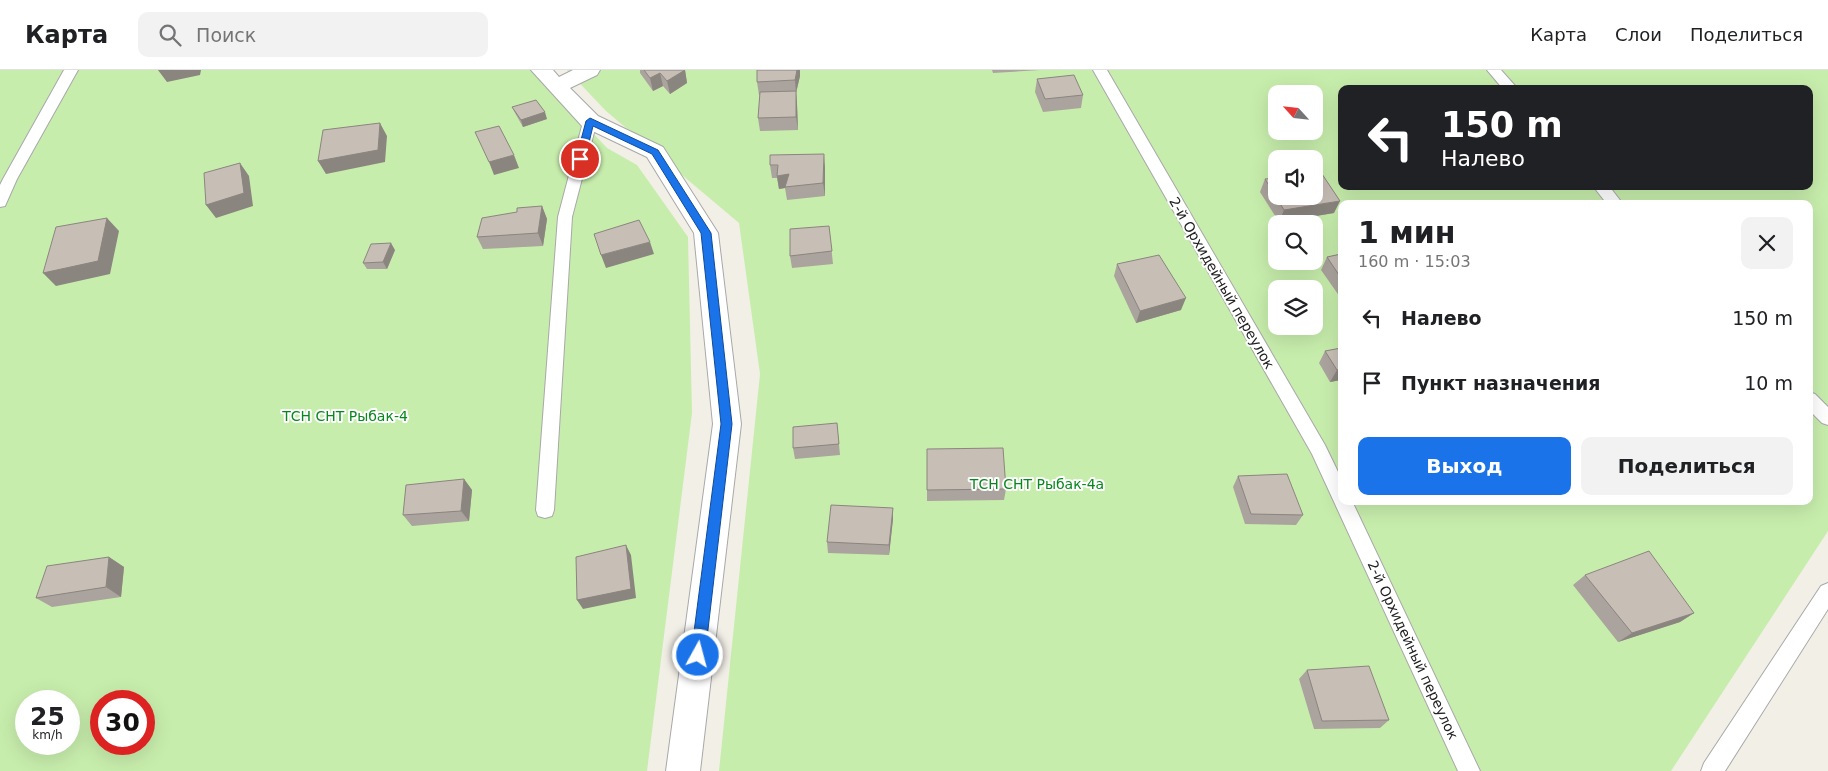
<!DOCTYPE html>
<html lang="ru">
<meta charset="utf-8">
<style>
:root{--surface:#fff;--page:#f2f2f2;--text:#202124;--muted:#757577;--line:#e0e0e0;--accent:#1a73e8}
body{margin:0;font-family:"DejaVu Sans",sans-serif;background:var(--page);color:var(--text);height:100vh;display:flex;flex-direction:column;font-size:19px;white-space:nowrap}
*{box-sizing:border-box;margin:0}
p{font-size:16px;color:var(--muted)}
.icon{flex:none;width:28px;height:28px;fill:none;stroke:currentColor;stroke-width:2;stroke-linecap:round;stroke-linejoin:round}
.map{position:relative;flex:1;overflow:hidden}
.details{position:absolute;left:1338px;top:130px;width:475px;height:305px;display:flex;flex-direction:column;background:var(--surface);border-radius:10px;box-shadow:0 5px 20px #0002}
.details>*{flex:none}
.guide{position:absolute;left:1338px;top:15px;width:475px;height:105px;border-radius:10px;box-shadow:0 5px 20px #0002;background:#202124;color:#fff;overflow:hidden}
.needle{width:32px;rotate:297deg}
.controls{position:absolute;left:1268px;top:15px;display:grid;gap:10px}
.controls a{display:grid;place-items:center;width:55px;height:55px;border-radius:10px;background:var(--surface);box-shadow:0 5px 20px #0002;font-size:25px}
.speed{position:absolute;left:15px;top:620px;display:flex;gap:10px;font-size:25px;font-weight:700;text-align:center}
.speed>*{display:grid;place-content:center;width:65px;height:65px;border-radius:50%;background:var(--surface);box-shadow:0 5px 20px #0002;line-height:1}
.speed small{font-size:12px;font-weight:400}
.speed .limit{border:8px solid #d22;background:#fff;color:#111}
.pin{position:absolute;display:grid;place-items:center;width:42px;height:42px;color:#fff;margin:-21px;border:2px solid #fff;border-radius:50%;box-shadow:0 1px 5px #0007}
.me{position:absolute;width:55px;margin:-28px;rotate:7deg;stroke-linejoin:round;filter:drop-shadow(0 0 4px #0008)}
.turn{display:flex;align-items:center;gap:18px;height:105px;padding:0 20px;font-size:22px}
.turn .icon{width:65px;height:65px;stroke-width:2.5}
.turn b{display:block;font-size:35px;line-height:42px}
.round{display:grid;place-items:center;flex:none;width:52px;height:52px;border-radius:10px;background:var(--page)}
.headline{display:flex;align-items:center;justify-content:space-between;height:85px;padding:0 20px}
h1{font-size:30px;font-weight:700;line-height:38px}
.action{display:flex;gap:10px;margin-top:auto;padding:10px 20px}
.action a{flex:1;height:58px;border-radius:10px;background:var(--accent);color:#fff;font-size:20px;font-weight:700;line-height:58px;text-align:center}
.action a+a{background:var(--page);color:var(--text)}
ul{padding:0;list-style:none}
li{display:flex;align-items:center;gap:15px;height:65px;padding:0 20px}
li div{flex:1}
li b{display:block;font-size:19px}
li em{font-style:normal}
header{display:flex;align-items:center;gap:30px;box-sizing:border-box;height:70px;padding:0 25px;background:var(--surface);border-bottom:1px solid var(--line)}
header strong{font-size:24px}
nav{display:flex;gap:28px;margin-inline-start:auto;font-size:18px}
.search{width:350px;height:45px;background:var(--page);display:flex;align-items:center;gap:12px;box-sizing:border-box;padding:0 18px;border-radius:10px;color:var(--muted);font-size:19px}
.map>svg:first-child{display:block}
.grass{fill:#c7edac;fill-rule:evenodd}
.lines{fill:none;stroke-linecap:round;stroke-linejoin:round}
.lane-casing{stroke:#a8a8a8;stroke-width:2}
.street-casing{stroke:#a8a8a8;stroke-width:2}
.lane{fill:#fff;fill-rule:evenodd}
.street{fill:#fff;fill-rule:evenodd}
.wall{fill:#aba39d}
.shaded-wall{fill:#8b857f}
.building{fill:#c7beb6;stroke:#8b857f}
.route{fill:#1a73e8;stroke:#114b97}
.labels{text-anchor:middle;stroke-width:4;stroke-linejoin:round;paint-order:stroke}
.street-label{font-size:14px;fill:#212121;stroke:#fff}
.park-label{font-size:14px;fill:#07871c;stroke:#fff}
</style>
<header>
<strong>Карта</strong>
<div class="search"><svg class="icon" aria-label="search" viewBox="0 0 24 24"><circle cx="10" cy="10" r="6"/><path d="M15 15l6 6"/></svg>Поиск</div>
<nav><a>Карта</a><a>Слои</a><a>Поделиться</a></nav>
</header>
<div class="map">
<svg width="1828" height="701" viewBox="0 0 1828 701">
<rect width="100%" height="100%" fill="#f2efe7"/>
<path class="grass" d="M 0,0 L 534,0 L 607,78 L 637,95 L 688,167 L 692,343 L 647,701 L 0,701 ZM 26,631 L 69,631 L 69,674 L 26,674 ZM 101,631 L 144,631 L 144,674 L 101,674 Z
M 567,0 L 1828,0 L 1828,461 L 1671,701 L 719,701 L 760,304 L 739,153 L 606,41 ZM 1341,19 L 1809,19 L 1809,116 L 1341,116 ZM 1276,24 L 1314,24 L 1314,61 L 1276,61 ZM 1276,89 L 1314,89 L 1314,126 L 1276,126 ZM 1341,134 L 1809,134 L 1809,431 L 1341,431 ZM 1276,154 L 1314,154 L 1314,191 L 1276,191 ZM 1276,219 L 1314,219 L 1314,256 L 1276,256 Z"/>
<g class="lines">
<g class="lane-casing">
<path id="lane" d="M 64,0 L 78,0 L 17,109 L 5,136 L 0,137 L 0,115 L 3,109 Z
M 1093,0 L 1107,0 L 1325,375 L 1341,408 L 1341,431 L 1352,431 L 1480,701 L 1458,701 L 1312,384 Z
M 1487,0 L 1501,0 L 1518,19 L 1503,19 Z
M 579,35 L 584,36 L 597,51 L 572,147 L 554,440 L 552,446 L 545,448 L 538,446 L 536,440 L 558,147 L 583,52 L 572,39 L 574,36 Z
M 1593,116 L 1609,116 L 1623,134 L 1607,134 Z
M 1809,322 L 1815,324 L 1828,337 L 1828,355 L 1822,353 L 1809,340 Z
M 1828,513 L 1828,539 L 1725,701 L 1701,701 L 1704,693 L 1821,516 Z"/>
</g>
<g class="street-casing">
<path id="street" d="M 531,0 L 553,0 L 559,7 L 573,0 L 600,0 L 597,5 L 570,18 L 598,46 L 663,77 L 718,163 L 741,354 L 700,701 L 666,701 L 713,354 L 694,163 L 647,87 L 582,56 Z"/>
</g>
<use href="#lane" class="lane"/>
<use href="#street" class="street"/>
</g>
<path class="wall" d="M 640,0 L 685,0 L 687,13 L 670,24 L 663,16 L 653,21 L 640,3 Z
M 757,0 L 800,0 L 800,6 L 796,23 L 797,34 L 798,60 L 760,61 L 758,48 L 760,25 L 759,25 L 757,12 Z
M 992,0 L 1040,0 L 993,3 Z
M 1037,9 L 1083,25 L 1081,38 L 1043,42 L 1035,22 Z
M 512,37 L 547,49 L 523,57 L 515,43 Z
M 770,95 L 825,97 L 825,126 L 787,130 L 785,118 L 779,119 L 777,108 L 772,108 Z
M 1265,109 L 1334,143 L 1279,152 L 1260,122 Z
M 542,136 L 547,149 L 543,176 L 483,179 L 477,167 Z
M 829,156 L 833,194 L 792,198 L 790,186 Z
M 395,180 L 387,199 L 367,199 L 363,193 Z
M 1341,184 L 1341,227 L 1340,227 L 1321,200 L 1327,187 Z
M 1117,194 L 1181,240 L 1136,253 L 1114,206 Z
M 1341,278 L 1341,310 L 1330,312 L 1319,293 L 1325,281 Z
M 837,353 L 840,385 L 795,389 L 793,378 Z
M 927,390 L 1006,419 L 1004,430 L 927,431 Z
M 1238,406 L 1303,445 L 1296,455 L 1245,454 L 1233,417 Z
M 464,409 L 472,420 L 469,451 L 412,456 L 403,445 Z
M 893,438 L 893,449 L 889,485 L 828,483 L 827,472 Z
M 109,487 L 124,497 L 121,527 L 52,537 L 36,528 Z
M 1585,505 L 1694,543 L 1680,552 L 1618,572 L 1573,515 Z
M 1307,600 L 1389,650 L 1380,658 L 1314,659 L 1299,609 Z"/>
<path class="shaded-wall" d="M 158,0 L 201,0 L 200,5 L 167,12 Z
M 685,0 L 687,13 L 670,24 L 667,11 Z
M 797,0 L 800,0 L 800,6 L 796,23 L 795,10 Z
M 660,3 L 663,16 L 653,21 L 650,8 Z
M 796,21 L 797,34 L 798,60 L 796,47 Z
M 545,42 L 547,49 L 523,57 L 521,50 Z
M 380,53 L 387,66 L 385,92 L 326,104 L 318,91 Z
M 824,84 L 825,97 L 825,126 L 823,113 Z
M 514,85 L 519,98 L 494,105 L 489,92 Z
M 240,93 L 249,106 L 253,136 L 216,148 L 206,135 Z
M 789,104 L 785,118 L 779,119 L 777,106 Z
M 1340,131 L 1334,143 L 1279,152 L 1284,140 Z
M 542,136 L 547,149 L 543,176 L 538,163 Z
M 107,148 L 119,161 L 110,204 L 56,216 L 43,203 Z
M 650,172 L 654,184 L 606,198 L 601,185 Z
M 391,173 L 395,180 L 387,199 L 383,192 Z
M 1186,228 L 1181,240 L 1136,253 L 1140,241 Z
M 1341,299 L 1341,310 L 1330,312 L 1337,300 Z
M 464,409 L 472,420 L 469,451 L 461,441 Z
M 893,438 L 893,449 L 889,485 L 889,475 Z
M 626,475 L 631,485 L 636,528 L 583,539 L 577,530 Z
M 109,487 L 124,497 L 121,527 L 106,517 Z
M 1694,543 L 1680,552 L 1618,572 L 1632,563 Z"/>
<path class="building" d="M 644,0 L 685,0 L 667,11 L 660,3 L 650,8 Z
M 757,0 L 797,0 L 795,10 L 757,12 Z
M 1074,5 L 1083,25 L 1045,29 L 1037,9 Z
M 796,21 L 796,47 L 758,48 L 760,22 Z
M 536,30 L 545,42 L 521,50 L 512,37 Z
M 380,53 L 378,80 L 318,91 L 323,60 Z
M 499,56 L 514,85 L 489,92 L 475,62 Z
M 824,84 L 823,113 L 785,117 L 789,104 L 777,106 L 778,95 L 770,95 L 770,85 Z
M 240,93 L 244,123 L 206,135 L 204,103 Z
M 1314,101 L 1320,101 L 1340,131 L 1284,140 L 1265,109 L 1276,108 L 1276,126 L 1314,126 Z
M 542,136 L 538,163 L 477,167 L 482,148 L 517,142 L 517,138 Z
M 107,148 L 98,191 L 43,203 L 56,157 Z
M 639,150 L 650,172 L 601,185 L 594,164 Z
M 829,156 L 832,181 L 790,186 L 790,159 Z
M 391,173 L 383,192 L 363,193 L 371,174 Z
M 1341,184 L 1341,208 L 1327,187 Z
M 1159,185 L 1186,228 L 1140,241 L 1117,194 Z
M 1341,278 L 1341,299 L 1337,300 L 1325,281 Z
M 837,353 L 839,374 L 793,378 L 793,357 Z
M 1003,378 L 1006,419 L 927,420 L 927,379 Z
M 1287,404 L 1303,445 L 1251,444 L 1238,406 Z
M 464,409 L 461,441 L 403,445 L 406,415 Z
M 831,435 L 893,438 L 889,475 L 827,472 Z
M 626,475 L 631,519 L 577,530 L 576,487 Z
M 1649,481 L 1694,543 L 1632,563 L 1585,505 Z
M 109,487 L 106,517 L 36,528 L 47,496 Z
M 1369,596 L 1389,650 L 1322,651 L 1307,600 Z"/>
<path class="route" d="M 590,48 L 658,80 L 711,163 L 732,354 L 705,585 L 703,590 L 698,592 L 693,590 L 691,585 L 721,354 L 701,163 L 652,84 L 593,56 L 585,89 L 580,92 L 577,92 L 576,89 L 586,51 Z"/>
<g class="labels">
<g class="street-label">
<text transform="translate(1222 213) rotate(60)" y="5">2-й Орхидейный переулок</text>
<text transform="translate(1413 580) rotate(65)" y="5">2-й Орхидейный переулок</text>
</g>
<g class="park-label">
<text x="345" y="351">ТСН СНТ Рыбак-4</text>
<text x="1037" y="419">ТСН СНТ Рыбак-4а</text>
</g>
</g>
</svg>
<div class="controls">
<a><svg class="needle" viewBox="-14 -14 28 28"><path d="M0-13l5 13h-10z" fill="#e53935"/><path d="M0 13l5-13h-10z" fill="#757577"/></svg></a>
<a><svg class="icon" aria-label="sound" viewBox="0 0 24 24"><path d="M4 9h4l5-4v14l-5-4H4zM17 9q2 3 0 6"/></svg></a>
<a><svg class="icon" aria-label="search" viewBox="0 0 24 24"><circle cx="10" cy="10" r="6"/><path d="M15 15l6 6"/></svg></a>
<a><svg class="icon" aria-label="layers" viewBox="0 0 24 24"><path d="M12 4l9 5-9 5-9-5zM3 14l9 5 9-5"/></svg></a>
</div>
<div class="speed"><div>25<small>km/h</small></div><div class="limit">30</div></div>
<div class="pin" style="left:580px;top:89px;background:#d93025"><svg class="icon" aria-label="arrive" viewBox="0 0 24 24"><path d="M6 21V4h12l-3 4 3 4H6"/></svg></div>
<svg class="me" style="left:698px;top:585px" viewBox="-20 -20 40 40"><circle r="17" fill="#1a73e8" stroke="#fff" stroke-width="3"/><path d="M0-11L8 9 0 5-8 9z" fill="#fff"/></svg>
<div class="guide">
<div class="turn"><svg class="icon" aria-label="left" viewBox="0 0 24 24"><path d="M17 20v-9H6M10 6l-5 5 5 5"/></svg><div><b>150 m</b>Налево</div></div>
</div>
<section class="details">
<div class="headline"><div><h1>1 мин</h1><p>160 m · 15:03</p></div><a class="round"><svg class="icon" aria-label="close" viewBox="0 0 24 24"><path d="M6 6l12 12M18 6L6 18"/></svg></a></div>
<ul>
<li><svg class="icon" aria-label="left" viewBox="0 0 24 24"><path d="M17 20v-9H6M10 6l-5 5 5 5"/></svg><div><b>Налево</b></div><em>150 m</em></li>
<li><svg class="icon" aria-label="arrive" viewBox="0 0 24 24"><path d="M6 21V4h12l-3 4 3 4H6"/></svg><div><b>Пункт назначения</b></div><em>10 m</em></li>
</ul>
<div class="action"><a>Выход</a><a>Поделиться</a></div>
</section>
</div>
